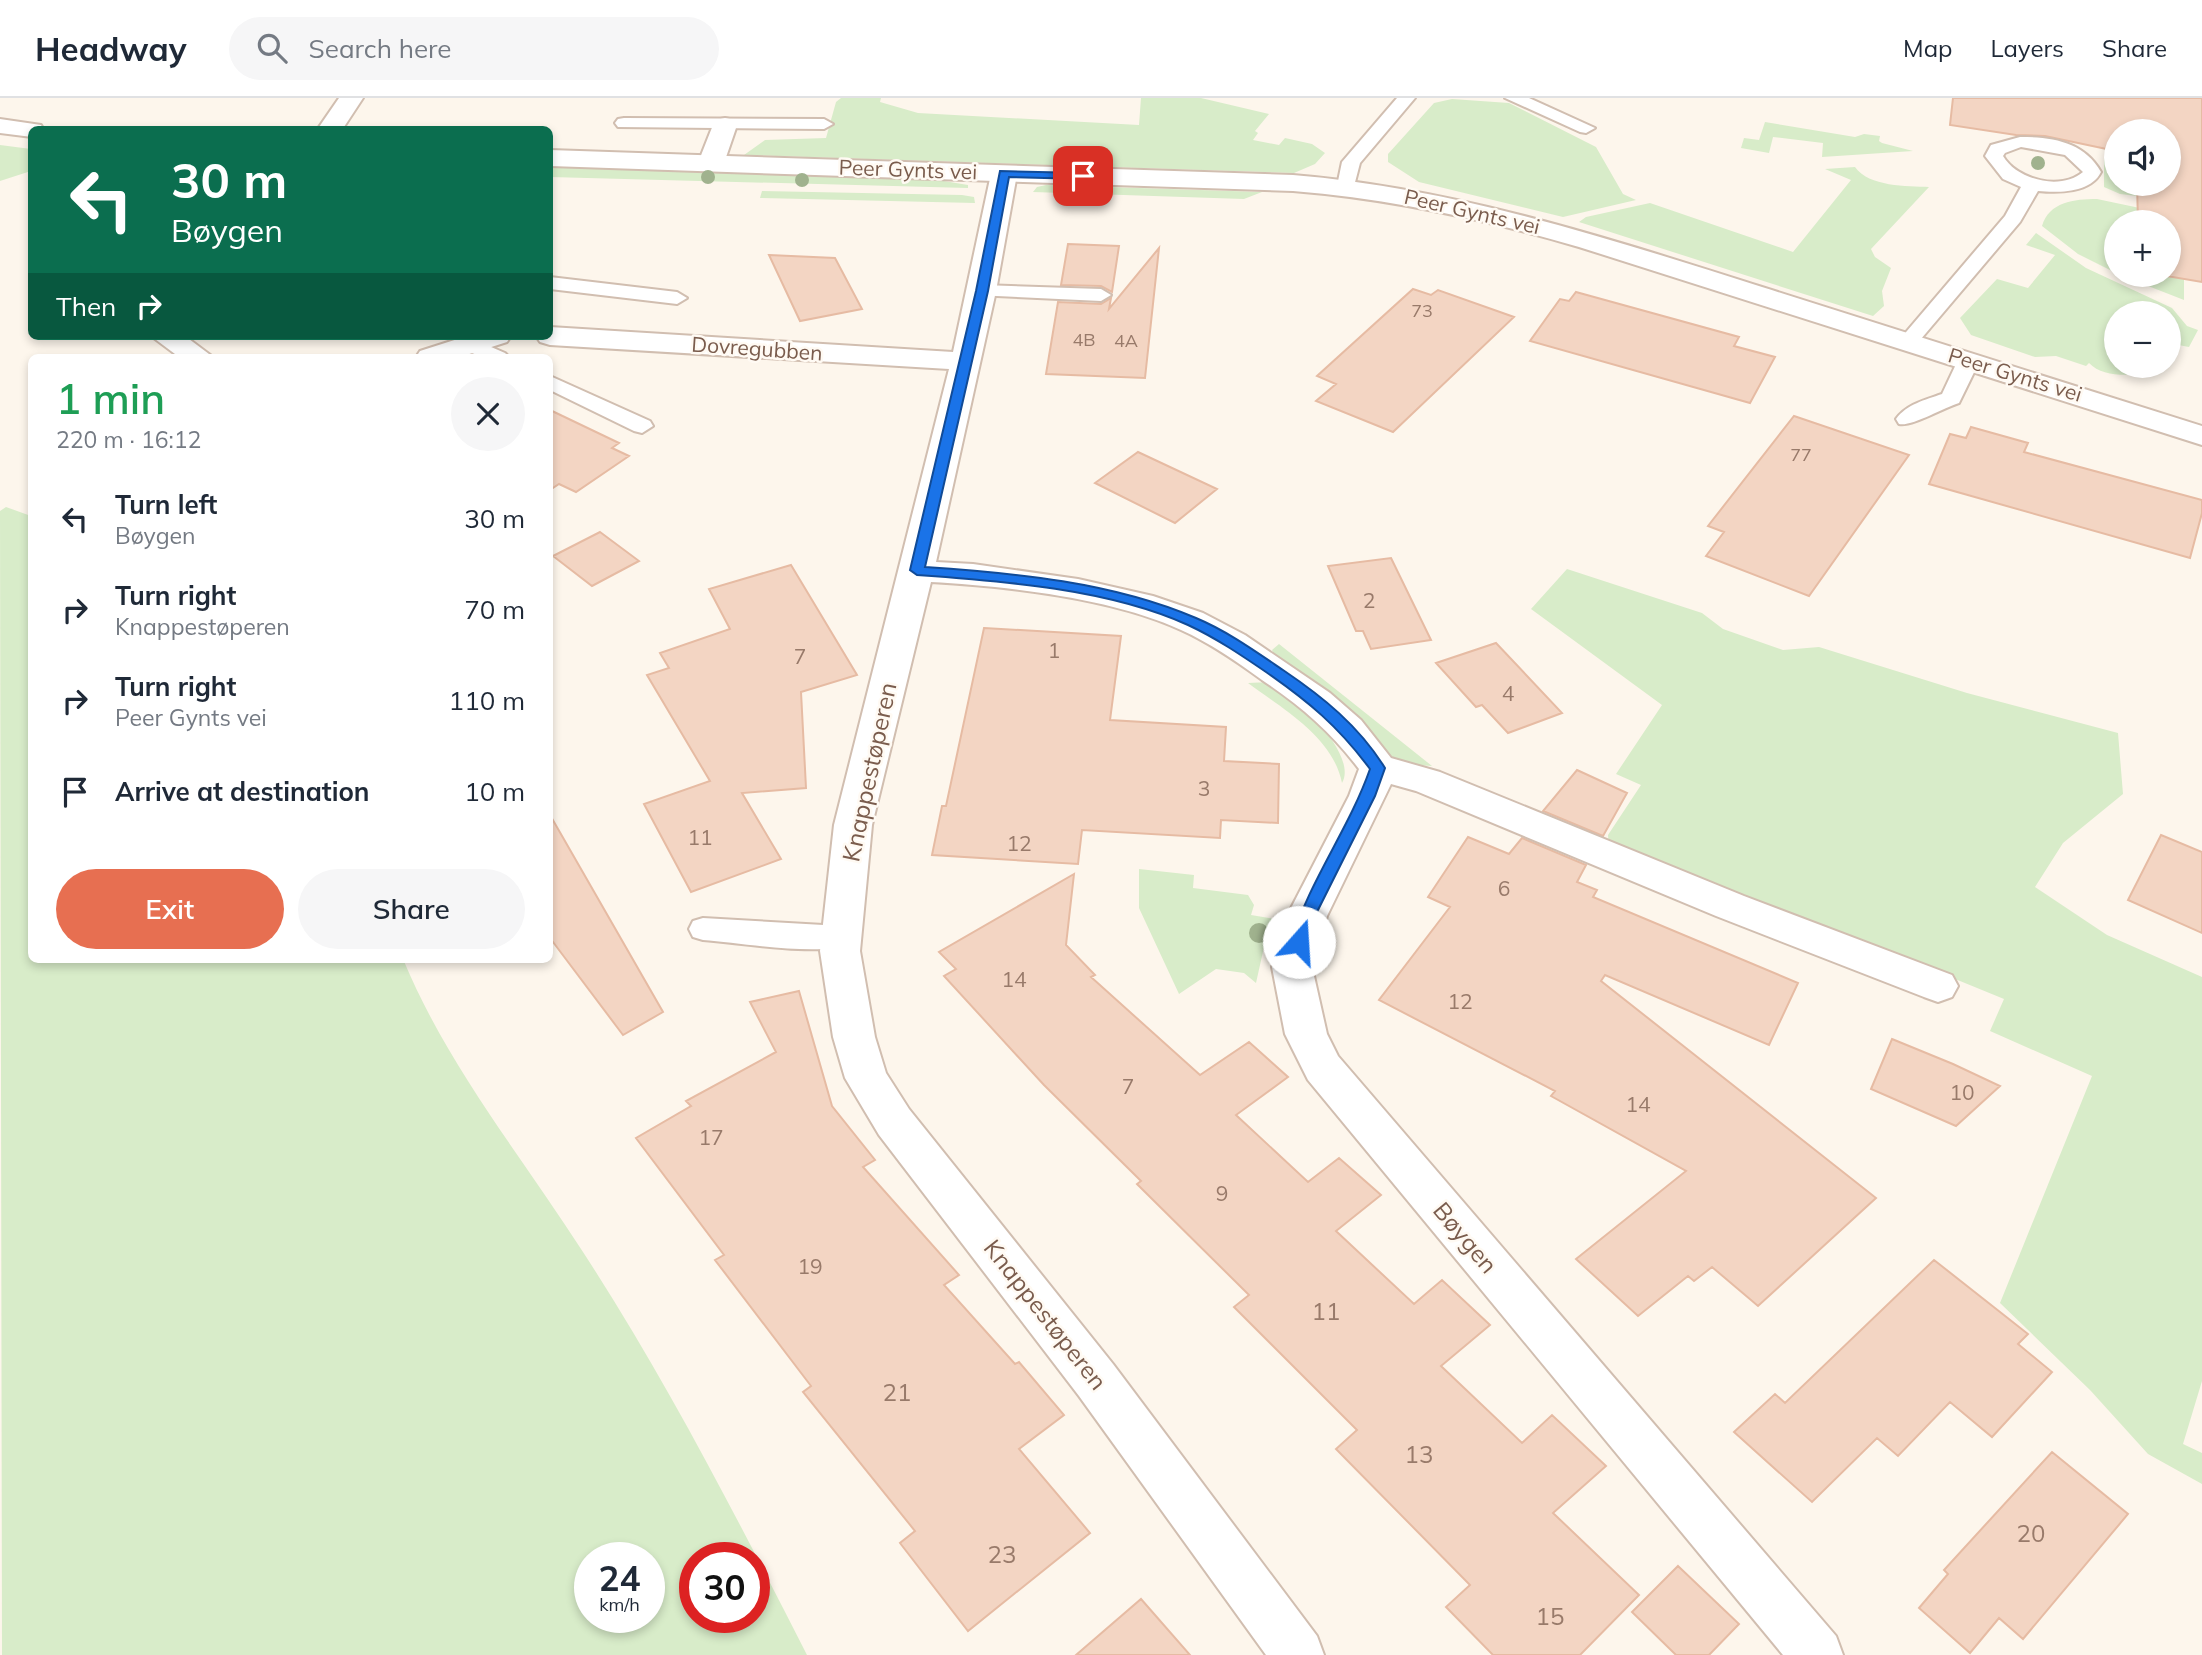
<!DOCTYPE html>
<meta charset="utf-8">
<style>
:root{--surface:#fff;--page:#f6f6f7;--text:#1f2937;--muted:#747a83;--line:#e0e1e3;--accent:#e76f51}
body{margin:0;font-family:Mulish,sans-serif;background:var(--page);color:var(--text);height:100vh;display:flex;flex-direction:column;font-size:26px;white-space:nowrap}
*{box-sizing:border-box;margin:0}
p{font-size:23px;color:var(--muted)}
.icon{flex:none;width:38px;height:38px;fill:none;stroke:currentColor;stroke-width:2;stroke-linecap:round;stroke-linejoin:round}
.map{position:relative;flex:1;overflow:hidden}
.panel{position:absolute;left:28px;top:256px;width:525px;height:609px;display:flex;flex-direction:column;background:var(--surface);border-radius:10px;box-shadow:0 4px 10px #0003}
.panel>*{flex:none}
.banner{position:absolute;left:28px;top:28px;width:525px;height:214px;border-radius:10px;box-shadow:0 4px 10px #0003;background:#0b6e4f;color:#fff;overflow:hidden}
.fabs{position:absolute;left:2104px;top:21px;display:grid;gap:14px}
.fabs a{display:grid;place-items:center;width:77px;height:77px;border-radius:50%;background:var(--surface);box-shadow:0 4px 10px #0003;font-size:35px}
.speed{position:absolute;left:574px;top:1444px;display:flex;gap:14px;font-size:35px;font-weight:700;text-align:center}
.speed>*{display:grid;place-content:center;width:91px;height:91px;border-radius:50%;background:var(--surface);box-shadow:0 4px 10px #0003;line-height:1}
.speed small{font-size:18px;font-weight:400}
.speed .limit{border:10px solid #d22;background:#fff;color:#111}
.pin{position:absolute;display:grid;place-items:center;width:60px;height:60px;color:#fff;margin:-30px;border-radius:14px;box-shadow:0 4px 10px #0006}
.me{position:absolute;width:77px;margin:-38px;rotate:19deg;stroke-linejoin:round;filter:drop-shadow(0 0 5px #0008)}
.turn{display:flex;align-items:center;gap:24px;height:147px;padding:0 28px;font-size:32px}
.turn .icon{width:91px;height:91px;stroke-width:2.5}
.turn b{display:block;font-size:49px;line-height:60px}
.then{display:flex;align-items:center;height:66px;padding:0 28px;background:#0003;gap:14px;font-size:26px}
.round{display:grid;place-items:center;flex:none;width:74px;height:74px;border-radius:37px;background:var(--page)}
.overview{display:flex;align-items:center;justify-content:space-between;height:119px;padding:0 28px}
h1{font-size:42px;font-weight:600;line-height:52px;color:#1e9e55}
.cta{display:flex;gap:14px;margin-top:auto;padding:14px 28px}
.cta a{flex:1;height:80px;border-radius:42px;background:var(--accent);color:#fff;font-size:28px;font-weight:600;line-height:80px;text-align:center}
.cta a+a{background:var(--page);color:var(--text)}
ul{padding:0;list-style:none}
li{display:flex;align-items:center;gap:21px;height:91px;padding:0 28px}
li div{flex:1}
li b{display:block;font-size:26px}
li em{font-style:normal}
header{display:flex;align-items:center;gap:42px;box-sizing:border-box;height:98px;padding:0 35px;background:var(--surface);border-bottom:2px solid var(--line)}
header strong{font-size:33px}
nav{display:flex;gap:38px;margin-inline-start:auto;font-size:24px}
.search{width:490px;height:63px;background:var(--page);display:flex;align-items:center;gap:18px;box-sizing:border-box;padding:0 24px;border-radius:38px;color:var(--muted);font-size:26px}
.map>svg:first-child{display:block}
.green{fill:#d8ecc9;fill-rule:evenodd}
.building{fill:#f3d5c3;stroke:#e6bba3;stroke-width:2}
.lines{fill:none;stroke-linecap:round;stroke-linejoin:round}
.service-casing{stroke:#d1beb0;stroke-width:4}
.minor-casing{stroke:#d1beb0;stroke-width:4}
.tertiary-casing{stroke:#d1beb0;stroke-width:4}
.service{fill:#fff;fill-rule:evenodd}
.minor{fill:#fff;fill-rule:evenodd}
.tertiary{fill:#fff;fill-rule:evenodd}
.tree{fill:#a0b28e}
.route{fill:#1a73e8;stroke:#114b97;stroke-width:2}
.labels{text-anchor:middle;stroke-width:5;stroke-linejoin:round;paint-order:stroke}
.far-number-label{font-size:18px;fill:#987a6a}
.far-street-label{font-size:21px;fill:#7a5c4d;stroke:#fffaf3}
.number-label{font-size:21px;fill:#987a6a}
.street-label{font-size:24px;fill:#7a5c4d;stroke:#fffaf3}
.near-number-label{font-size:24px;fill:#987a6a}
</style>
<header>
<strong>Headway</strong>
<div class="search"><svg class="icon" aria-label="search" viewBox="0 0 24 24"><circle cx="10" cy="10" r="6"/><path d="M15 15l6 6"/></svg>Search here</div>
<nav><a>Map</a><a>Layers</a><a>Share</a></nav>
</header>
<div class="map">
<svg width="2202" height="1557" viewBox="0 0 2202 1557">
<rect width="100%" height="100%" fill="#fdf6ec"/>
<path class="green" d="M 841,0 L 881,0 L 880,4 L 918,15 L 1139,27 L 1141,0 L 1201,0 L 1269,16 L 1255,33 L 1258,35 L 1253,42 L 1279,47 L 1285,40 L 1312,46 L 1325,55 L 1315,66 L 1294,75 L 744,57 L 765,42 L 826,40 L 836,4 Z
M 1452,1 L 1509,5 L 1596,49 L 1623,96 L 1636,102 L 1563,119 L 1419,84 L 1388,64 L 1388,56 L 1434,5 Z
M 1765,24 L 1855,39 L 1864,36 L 1880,38 L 1879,43 L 1882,45 L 1913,53 L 1822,59 L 1823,45 L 1773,39 L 1769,55 L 1741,50 L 1744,40 L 1759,42 Z
M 2106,43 L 2116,45 L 2116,86 L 2150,86 L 2150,94 L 2155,100 L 2120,96 L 2104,89 L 2104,59 L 2113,60 L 2113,53 L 2104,52 Z
M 0,47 L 31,51 L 31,73 L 0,83 Z
M 550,69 L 932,81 L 968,87 L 968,90 L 550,79 Z
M 1855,69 C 1869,89 1907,88 1929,89 L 1871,151 L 1875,159 L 1891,170 L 1882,193 L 1884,208 L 1873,218 L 1579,124 L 1586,119 L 1650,105 L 1793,154 L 1851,82 L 1825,71 Z
M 1046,87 L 1262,94 L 1244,101 L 1033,94 L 1037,89 Z
M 762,93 L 962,97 L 974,99 L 975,105 L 760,100 Z
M 2097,101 L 2154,113 L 2150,117 L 2149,124 L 2116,124 L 2116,175 L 2078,156 L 2042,128 C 2049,104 2074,101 2097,101 Z
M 2036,135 L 2086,170 L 2172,210 L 2187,228 L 2198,232 L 2189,249 L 2168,245 L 2168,215 L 2116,215 L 2116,268 L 2143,268 L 2145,275 C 2128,278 2102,279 2089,265 L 2086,268 L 2056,258 L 2035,259 L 1971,237 L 1960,220 L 1997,181 L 2028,190 L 2055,157 L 2026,147 Z
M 2120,177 L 2161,177 L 2184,181 L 2184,202 Z
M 6,409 L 31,418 L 32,861 L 403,861 C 448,969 520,1056 583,1154 C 667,1283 737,1420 807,1557 L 2,1557 L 0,413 ZM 590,1460 L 649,1460 L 649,1519 L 590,1519 ZM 695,1460 L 754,1460 L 754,1519 L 695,1519 Z
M 1567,471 L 1702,515 L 1723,531 L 1783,552 L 1819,549 L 1967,595 L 2118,635 L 2123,696 L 2063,745 L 2035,789 L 2107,837 L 2202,879 L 2202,1283 L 2183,1346 L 2202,1355 L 2202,1386 L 2148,1356 L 2090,1292 L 2000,1205 L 2092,978 L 1990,933 L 2004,901 L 1872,847 L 1609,749 L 1608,737 L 1641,687 L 1616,676 L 1662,607 L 1531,511 Z
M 1279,546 L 1432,668 L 1389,665 L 1278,565 L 1272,552 Z
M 1248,585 C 1253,585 1259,584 1264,585 C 1292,591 1359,656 1342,685 C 1333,639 1283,611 1248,585 Z
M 1139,771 L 1194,777 L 1193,790 L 1248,797 L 1254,807 L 1251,817 L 1275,821 L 1264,849 L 1256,885 L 1244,875 L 1216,871 L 1179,896 L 1139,810 Z"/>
<path class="building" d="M 1953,0 L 2202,0 L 2202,184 L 2161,177 L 2168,177 L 2168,124 L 2138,124 L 2137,86 L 2168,86 L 2168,33 L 2116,33 L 2116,53 L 2045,38 L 2016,37 L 1950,27 Z
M 1068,146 L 1119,148 L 1112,194 L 1101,188 L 1061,187 Z
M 1159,150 L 1145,280 L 1046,276 L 1058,204 L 1101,206 L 1111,200 L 1109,211 Z
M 769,157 L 835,160 L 862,211 L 800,223 Z
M 1413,191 L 1431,197 L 1438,192 L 1514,219 L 1393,334 L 1316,303 L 1336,286 L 1317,278 Z
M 1576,194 L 1739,239 L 1734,248 L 1775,259 L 1750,305 L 1530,243 L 1560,201 L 1569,203 Z
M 550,312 L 619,345 L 612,350 L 629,358 L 576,394 L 559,386 L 550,392 Z
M 1794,318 L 1909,357 L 1809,498 L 1706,458 L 1724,434 L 1708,428 Z
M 1971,329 L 2028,345 L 2024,354 L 2202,402 L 2202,415 L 2190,460 L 1929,386 L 1950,336 L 1966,340 Z
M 1138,354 L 1217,391 L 1175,425 L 1095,385 Z
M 600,434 L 639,463 L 592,488 L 553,458 Z
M 1391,460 L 1431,542 L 1371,551 L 1363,533 L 1356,533 L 1328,468 Z
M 791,467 L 857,577 L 801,594 L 806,690 L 742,695 L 781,761 L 691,794 L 644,706 L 710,683 L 647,577 L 669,570 L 660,555 L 730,531 L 709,491 Z
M 984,530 L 1121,538 L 1110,622 L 1226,629 L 1224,663 L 1279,666 L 1278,725 L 1221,722 L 1220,740 L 1082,732 L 1078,766 L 932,757 L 942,708 L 946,708 Z
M 1496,545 L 1562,615 L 1508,635 L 1482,607 L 1476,609 L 1436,565 Z
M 1577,672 L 1627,695 L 1603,738 L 1543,713 Z
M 550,717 L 663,914 L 623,937 L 550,840 Z
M 2161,737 L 2202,754 L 2202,835 L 2128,802 Z
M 1468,739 L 1509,756 L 1522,740 L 1586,767 L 1577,784 L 1597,792 L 1593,799 L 1798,885 L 1769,947 L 1605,877 L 1601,883 L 1876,1100 L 1758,1208 L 1712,1169 L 1694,1183 L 1688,1178 L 1638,1218 L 1576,1161 L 1686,1073 L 1551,998 L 1555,993 L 1379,902 L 1450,809 L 1428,799 Z
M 1074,776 L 1066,847 L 1095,877 L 1091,879 L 1200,977 L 1249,944 L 1288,979 L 1236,1017 L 1308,1084 L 1339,1060 L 1381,1097 L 1336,1133 L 1414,1206 L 1442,1182 L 1490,1227 L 1441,1268 L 1522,1345 L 1552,1317 L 1606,1368 L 1553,1415 L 1639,1497 L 1580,1557 L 1493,1557 L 1446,1509 L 1470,1487 L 1336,1351 L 1357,1332 L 1234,1209 L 1249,1197 L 1137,1086 L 1141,1083 L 1044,987 L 944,878 L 956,871 L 939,854 Z
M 799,893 L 832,1008 L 875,1062 L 863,1069 L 959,1177 L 944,1187 L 1015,1266 L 1019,1264 L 1064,1317 L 1019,1351 L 1090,1435 L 968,1533 L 900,1445 L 915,1433 L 803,1294 L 811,1288 L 715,1162 L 724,1157 L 636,1040 L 691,1008 L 686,1003 L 776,954 L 750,904 Z
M 1892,941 L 1953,966 L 2000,988 L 1956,1028 L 1871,991 Z
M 1934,1162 L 2028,1236 L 2018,1246 L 2052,1274 L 1992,1339 L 1950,1304 L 1898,1358 L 1877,1340 L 1812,1404 L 1734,1334 L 1775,1296 L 1785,1305 Z
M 2052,1354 L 2128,1416 L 2023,1541 L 1999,1520 L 1970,1555 L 1919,1510 L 1948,1476 L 1944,1472 Z
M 1678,1468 L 1739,1526 L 1709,1557 L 1676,1557 L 1632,1514 Z
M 1141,1501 L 1190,1557 L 1076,1557 Z"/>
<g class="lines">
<g class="service-casing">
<path id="service" d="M 1397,0 L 1415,0 L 1360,65 L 1353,92 L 1339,92 L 1337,88 L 1342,64 Z
M 1505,0 L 1529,0 L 1595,30 L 1586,35 L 1580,34 Z
M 624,20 L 824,21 L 833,26 L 824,31 L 618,29 L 615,25 L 618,21 Z
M 2020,39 C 2053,39 2084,44 2101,74 C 2091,95 2058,95 2038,93 L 2020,124 L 1915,248 L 1901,248 L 1898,244 L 1901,240 L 2005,118 L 2021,89 L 2003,81 L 1985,58 L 1991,47 ZM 2021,49 L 2065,57 L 2083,74 C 2061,93 2017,82 2003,58 L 2005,55 Z
M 550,179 L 677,194 L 687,200 L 677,206 L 550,191 Z
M 982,187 L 1101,191 L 1111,197 L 1101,203 L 975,197 L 972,193 L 975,189 Z
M 468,239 L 505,255 L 509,259 C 491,259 470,260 458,245 Z
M 1969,256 L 1980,262 L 1959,305 C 1943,310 1911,329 1899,326 L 1896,321 C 1907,306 1925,302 1942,296 L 1958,262 Z
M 550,278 L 650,323 L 653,328 L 642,335 L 634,333 L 550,292 Z
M 703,820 L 841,828 L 851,831 L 855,839 L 851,847 C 814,858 743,845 703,842 L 693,839 L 689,831 L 693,823 Z"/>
</g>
<g class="minor-casing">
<path id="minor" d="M 339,0 L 363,0 L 342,32 L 317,32 Z
M 725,20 L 734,22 L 737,27 L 724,65 L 720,70 L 702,70 L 698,65 L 713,27 L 716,22 Z
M 1004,68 L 1013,71 L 1017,76 L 996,193 L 936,464 L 973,466 L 1078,481 L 1153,498 L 1203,515 L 1245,537 L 1330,595 L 1361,622 L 1391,660 L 1440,674 L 1744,798 L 1952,877 L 1958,888 L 1952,899 L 1938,904 L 1924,899 L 1716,818 L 1416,693 L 1391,686 L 1327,818 L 1312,869 L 1327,936 L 1338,958 L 1836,1538 L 1843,1557 L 1783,1557 L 1308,982 L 1285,936 L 1272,869 L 1287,818 L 1349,698 L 1359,671 C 1331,634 1301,608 1262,582 C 1236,563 1210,545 1181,532 C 1113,500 1005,488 931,484 L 872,727 L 860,853 L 875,939 L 886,975 L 909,1011 L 1113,1266 L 1317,1538 L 1324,1557 L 1266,1557 L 1079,1298 L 879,1037 L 845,980 L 833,939 L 820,853 L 834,727 L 949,271 L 550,247 L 540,244 L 536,238 L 550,238 L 550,229 L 953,254 L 991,76 L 995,71 Z
M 151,238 L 185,238 L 213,259 L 179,259 Z
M 467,238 L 511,238 L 507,244 L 460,259 L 416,259 L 420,253 Z"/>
</g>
<g class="tertiary-casing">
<path id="tertiary" d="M 0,21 L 41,27 L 44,32 L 32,32 L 32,39 L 0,35 Z
M 550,52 L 1293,77 C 1455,90 1607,140 1762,189 C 1908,235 2055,282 2202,328 L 2202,347 L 1579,149 C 1484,121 1391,101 1293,93 L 550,68 Z"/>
</g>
<use href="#service" class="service"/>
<use href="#minor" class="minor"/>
<use href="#tertiary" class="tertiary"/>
</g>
<g class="tree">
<circle cx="2038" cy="65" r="7"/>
<circle cx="708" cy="79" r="7"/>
<circle cx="802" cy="82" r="7"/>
<circle cx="1259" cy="835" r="10"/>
</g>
<path class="route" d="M 1000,73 L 1083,75 L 1088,78 L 1083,81 L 1009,79 L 988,193 L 925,469 C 1015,475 1112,484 1196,520 C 1227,533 1255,553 1283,572 C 1323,599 1359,628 1385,670 L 1375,698 L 1315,818 L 1305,848 L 1299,850 L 1291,844 C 1309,783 1349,731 1370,671 C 1338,628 1309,604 1266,574 C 1241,557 1216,540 1188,527 C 1109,491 1003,483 917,477 L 910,472 L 976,193 Z"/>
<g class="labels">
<g class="far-number-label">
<text x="1422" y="219">73</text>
<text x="1084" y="248">4B</text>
<text x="1126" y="249">4A</text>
<text x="1801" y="363">77</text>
</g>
<g class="far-street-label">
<text transform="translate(908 72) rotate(2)" y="7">Peer Gynts vei</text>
<text transform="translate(1472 114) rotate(13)" y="7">Peer Gynts vei</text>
<text transform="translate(757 251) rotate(4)" y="7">Dovregubben</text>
<text transform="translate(2015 277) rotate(17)" y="7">Peer Gynts vei</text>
</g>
<g class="number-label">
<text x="1369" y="510">2</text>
<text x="1054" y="560">1</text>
<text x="800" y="566">7</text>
<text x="1508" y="603">4</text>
<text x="1204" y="698">3</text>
<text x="700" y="747">11</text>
<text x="1019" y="753">12</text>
<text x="1504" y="798">6</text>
<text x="1014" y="889">14</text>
<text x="1460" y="911">12</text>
<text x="1128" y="996">7</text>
<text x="1962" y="1002">10</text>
<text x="1638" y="1014">14</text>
<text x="711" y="1047">17</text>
<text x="1222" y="1103">9</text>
<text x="810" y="1176">19</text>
</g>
<g class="street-label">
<text transform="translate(870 674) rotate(-78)" y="8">Knappestøperen</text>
<text transform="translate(1465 1140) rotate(50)" y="8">Bøygen</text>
<text transform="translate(1045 1217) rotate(52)" y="8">Knappestøperen</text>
</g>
<g class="near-number-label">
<text x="1326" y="1222">11</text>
<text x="897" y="1303">21</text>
<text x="1419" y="1365">13</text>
<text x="2031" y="1444">20</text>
<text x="1002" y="1465">23</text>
<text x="1550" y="1527">15</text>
</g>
</g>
</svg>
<div class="fabs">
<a><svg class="icon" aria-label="sound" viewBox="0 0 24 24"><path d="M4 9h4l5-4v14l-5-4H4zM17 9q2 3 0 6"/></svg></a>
<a>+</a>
<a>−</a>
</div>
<div class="speed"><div>24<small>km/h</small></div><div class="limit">30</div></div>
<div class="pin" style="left:1083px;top:78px;background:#d93025"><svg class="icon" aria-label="arrive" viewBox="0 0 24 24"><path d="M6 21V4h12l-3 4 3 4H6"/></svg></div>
<svg class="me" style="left:1299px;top:844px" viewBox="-20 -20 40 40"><circle r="19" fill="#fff"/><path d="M0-13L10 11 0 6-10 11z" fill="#1a73e8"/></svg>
<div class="banner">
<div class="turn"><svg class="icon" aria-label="left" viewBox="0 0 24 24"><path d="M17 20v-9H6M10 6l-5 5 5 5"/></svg><div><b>30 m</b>Bøygen</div></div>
<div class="then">Then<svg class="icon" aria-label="right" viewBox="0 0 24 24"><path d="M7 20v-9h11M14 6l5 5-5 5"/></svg></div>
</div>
<section class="panel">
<div class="overview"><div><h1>1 min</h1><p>220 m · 16:12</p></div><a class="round"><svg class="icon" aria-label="close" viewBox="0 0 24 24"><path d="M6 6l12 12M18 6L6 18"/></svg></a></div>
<ul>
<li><svg class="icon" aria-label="left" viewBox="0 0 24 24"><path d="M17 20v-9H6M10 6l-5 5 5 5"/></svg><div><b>Turn left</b><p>Bøygen</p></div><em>30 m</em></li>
<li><svg class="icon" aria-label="right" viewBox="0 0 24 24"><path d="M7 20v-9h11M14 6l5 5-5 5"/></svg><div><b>Turn right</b><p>Knappestøperen</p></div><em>70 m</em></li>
<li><svg class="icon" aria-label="right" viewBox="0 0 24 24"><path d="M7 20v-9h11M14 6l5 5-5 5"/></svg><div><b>Turn right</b><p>Peer Gynts vei</p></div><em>110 m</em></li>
<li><svg class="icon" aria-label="arrive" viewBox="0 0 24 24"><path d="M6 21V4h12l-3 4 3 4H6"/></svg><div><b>Arrive at destination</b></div><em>10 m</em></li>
</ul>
<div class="cta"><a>Exit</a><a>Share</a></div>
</section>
</div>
